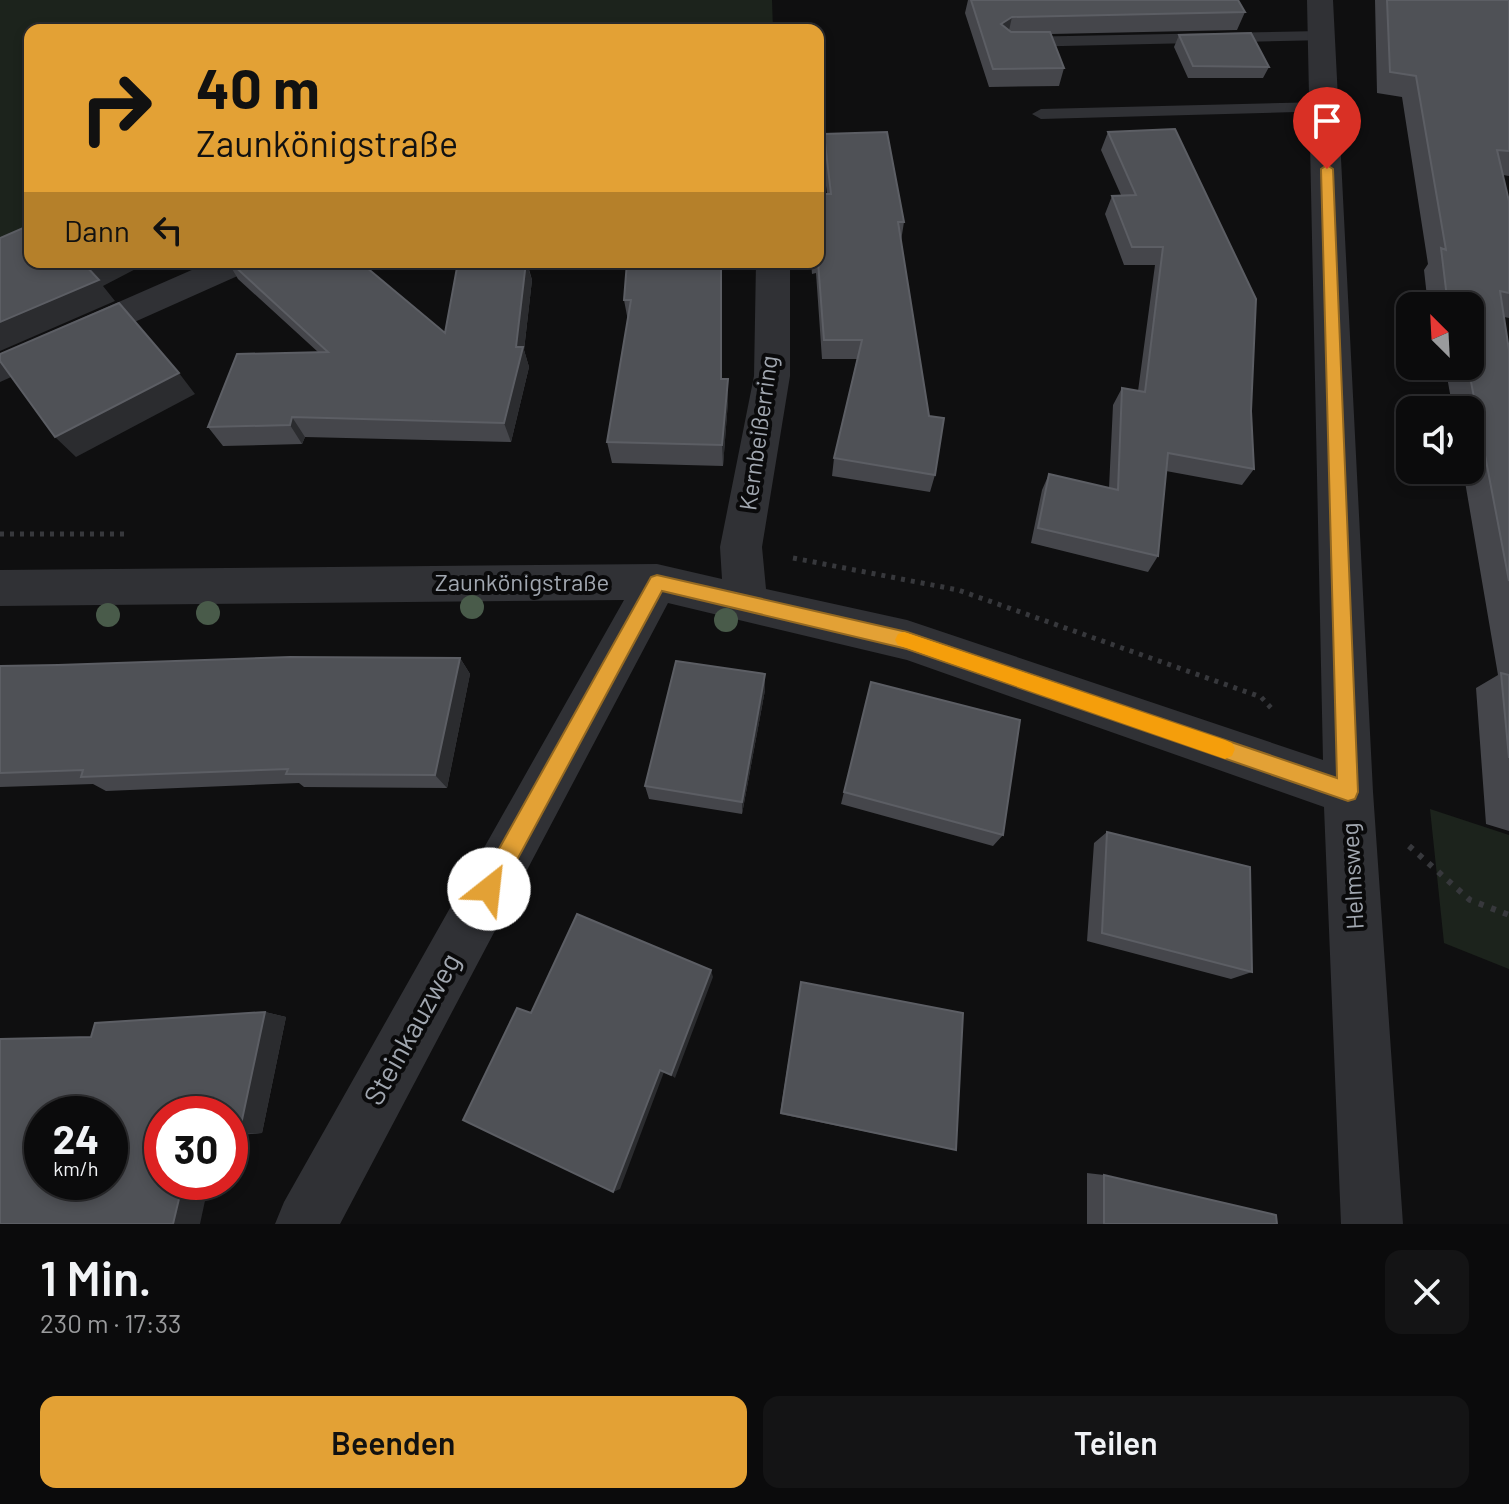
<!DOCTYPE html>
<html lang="de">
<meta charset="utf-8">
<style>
:root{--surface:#0b0b0c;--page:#141415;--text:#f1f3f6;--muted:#9a9b9d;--line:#2b2b2d;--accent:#e3a135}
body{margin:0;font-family:Barlow,sans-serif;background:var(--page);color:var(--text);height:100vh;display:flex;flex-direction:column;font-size:30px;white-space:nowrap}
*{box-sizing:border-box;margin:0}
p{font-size:26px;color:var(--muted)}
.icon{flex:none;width:44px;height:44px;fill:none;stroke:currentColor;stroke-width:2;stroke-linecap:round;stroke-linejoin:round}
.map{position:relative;height:1224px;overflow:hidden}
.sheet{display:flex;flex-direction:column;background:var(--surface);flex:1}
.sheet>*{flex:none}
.top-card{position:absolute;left:24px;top:24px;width:800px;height:244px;border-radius:16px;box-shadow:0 4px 12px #0003,0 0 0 2px var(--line);background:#e3a135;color:#111;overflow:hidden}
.needle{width:52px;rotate:336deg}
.tools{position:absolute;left:1396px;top:292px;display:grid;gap:16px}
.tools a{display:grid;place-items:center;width:88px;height:88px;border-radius:16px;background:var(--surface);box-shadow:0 4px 12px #0003,0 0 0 2px var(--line);font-size:40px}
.speed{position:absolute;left:24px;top:1096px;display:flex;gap:16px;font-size:40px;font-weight:700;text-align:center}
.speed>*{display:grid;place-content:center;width:104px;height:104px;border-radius:50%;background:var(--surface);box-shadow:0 4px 12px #0003,0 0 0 2px var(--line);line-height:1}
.speed small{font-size:20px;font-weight:400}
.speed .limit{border:12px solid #d22;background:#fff;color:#111}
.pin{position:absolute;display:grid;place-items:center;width:68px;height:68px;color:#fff;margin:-82px -34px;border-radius:50% 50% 50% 0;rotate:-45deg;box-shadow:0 0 8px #0007}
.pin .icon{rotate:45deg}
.me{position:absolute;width:88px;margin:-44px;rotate:29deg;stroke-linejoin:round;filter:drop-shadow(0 0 6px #0008)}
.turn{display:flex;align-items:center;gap:28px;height:168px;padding:0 40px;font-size:36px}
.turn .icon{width:104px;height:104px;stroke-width:2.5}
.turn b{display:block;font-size:56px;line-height:68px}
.then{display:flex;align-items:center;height:76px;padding:0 40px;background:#0003;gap:16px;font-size:30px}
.round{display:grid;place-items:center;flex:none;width:84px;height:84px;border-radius:16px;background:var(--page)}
.head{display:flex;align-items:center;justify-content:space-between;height:136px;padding:0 40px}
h1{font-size:48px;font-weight:600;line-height:60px}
.button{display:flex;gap:16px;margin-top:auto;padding:16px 40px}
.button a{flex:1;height:92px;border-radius:16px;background:var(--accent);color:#111;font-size:32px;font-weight:600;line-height:92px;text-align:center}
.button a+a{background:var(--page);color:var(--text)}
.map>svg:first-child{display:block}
.green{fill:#1c231c}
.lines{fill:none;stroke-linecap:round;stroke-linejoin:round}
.path-far1{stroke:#37383c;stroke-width:5;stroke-dasharray:4 6;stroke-linecap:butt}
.path{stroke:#37383c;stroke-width:6;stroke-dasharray:5 8;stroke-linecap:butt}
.lane{fill:#303135;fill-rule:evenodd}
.street{fill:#303135;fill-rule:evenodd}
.tree{fill:#495b4a}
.wall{fill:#45464b}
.shaded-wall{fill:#2b2c2f}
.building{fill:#4f5156;stroke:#5c5e64;stroke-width:2;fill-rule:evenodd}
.route{fill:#e3a135;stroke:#946922;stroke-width:2}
.slow{fill:#f59e0b}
.labels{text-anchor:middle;stroke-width:8;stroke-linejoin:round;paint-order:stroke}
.street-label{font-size:24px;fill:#a1a7b0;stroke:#0a0a0b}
.near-street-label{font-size:28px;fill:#a1a7b0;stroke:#0a0a0b}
</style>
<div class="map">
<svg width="1509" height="1224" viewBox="0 0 1509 1224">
<rect width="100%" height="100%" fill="#0f0f10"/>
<path class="green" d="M 0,0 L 772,0 L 773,30 L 30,30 L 30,237 L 0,250 Z
M 1430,809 L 1509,835 L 1509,969 L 1444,943 Z"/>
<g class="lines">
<path class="path-far1" d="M 0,534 L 129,534
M 793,558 L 958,590 L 1261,697 L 1272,709"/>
<path class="path" d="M 1409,846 L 1470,900 L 1509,915"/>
<path class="lane" d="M 1321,31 L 1329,36 L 1327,40 L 1018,47 L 1010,42 L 1018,37 Z
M 1325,102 L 1334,107 L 1331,111 L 1041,119 L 1032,114 L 1041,109 Z"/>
<path class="street" d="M 1307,0 L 1333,0 L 1373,792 L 1403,1224 L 1341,1224 L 1324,807 L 907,660 L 668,603 L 340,1224 L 275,1224 L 284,1202 L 624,600 L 0,606 L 0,570 L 657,564 L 722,579 L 720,547 L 754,376 L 756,262 L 790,262 L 790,376 L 762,547 L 766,589 L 907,620 L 1323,760 Z
M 210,262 L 256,262 L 251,270 L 0,382 L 0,354 Z"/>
</g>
<g class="tree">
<circle cx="472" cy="607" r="12"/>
<circle cx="208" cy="613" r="12"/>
<circle cx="108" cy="615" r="12"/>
<circle cx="726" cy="620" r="12"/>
</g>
<path class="wall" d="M 968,0 L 1238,0 L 1245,12 L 1237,30 L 1051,34 L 1064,68 L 1059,86 L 989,87 L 965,13 Z
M 1375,0 L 1509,0 L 1509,176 L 1503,175 L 1509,201 L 1509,318 L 1504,317 L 1509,350 L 1509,831 L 1486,824 L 1476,688 L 1498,675 L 1463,470 L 1470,470 L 1470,410 L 1453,410 L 1445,366 L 1470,366 L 1470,306 L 1428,306 L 1424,270 L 1428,264 L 1402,97 L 1377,93 Z
M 1179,35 L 1269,67 L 1263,78 L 1188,78 L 1174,47 Z
M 1108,132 L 1251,411 L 1254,469 L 1242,485 L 1166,471 L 1158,556 L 1148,572 L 1031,543 L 1042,490 L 1049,474 L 1109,488 L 1113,405 L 1122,388 L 1138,391 L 1155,265 L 1124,265 L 1105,214 L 1112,196 L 1121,195 L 1101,150 Z
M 824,134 L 904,222 L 901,241 L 935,475 L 930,492 L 832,476 L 834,458 L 857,359 L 822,359 L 816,273 L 812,274 L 811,262 L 818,262 L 827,194 L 822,153 Z
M 228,262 L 360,262 L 445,333 L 527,262 L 532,280 L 524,350 L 529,367 L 511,442 L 305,437 L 302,444 L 223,446 L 208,427 L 318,352 L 238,279 Z
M 627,262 L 721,262 L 722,379 L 728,401 L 723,466 L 612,463 L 607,442 L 628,321 L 624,300 Z
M 460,658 L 470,674 L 447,788 L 304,787 L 299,783 L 106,791 L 93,784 L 0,787 L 0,666 Z
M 871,682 L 1003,835 L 993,846 L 841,804 Z
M 765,690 L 742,814 L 649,799 L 645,786 Z
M 1107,832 L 1252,972 L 1231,979 L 1087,941 L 1094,843 Z
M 801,982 L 956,1150 L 780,1114 Z
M 265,1012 L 286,1017 L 262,1133 L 230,1136 L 230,1114 L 162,1114 L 91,1037 Z
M 1087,1173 L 1104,1175 L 1277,1224 L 1087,1224 Z"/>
<path class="shaded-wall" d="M 1012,17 L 1008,35 L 1001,24 Z
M 93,262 L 149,262 L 103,286 L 115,301 L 0,351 L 0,322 Z
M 526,262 L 532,280 L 524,350 L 529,367 L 511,442 L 504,423 L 516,347 Z
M 179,373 L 195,394 L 76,457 L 55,437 Z
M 728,379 L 728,401 L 723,466 L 722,445 Z
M 292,417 L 305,437 L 302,444 L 290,425 Z
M 460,658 L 470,674 L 447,788 L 435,775 Z
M 765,674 L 765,690 L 742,814 L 742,802 Z
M 711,970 L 713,977 L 675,1078 L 671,1075 Z
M 265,1012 L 286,1017 L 262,1133 L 239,1134 Z
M 660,1070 L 664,1072 L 620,1189 L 613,1192 Z
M 183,1182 L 209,1182 L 200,1224 L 173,1224 Z"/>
<path class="building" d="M 971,0 L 1238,0 L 1245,12 L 1012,17 L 1001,24 L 1011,32 L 1050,32 L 1064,68 L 993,69 Z
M 1387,0 L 1509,0 L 1509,151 L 1497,150 L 1509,201 L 1509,293 L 1500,291 L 1509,350 L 1509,581 L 1468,366 L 1470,366 L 1470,306 L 1448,306 L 1441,248 L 1446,250 L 1416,76 L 1390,72 Z
M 1251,33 L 1269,67 L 1193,66 L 1179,35 Z
M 1175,129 L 1256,299 L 1251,411 L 1254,469 L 1168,453 L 1158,556 L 1038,528 L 1049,474 L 1118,490 L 1122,388 L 1145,392 L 1163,247 L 1132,247 L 1112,196 L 1136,195 L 1108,132 Z
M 887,132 L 904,222 L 898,222 L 929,416 L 944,418 L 935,475 L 834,458 L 862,340 L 824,340 L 818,262 L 818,194 L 831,194 L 824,134 Z
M 30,225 L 30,262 L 93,262 L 86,266 L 99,280 L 0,322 L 0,238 Z
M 230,262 L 360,262 L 445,333 L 458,262 L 526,262 L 516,347 L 523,347 L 504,423 L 292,417 L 290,425 L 208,427 L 237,354 L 328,352 Z
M 627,262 L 721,262 L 721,379 L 728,379 L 722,445 L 607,442 L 631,300 L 624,300 Z
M 119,303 L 179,373 L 55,437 L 0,361 L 0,354 Z
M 290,657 L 460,658 L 435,775 L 286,774 L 288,769 L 81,777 L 83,770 L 0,773 L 0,666 L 58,665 Z
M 676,661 L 765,674 L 742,802 L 645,786 Z
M 1501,673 L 1509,675 L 1509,758 Z
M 871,682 L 1020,720 L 1003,835 L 844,792 Z
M 1107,832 L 1250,867 L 1252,972 L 1102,933 Z
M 577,914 L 711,970 L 671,1075 L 660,1070 L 613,1192 L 463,1120 L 517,1008 L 531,1013 Z
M 801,982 L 963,1013 L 956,1150 L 781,1113 Z
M 265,1012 L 239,1134 L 230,1134 L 230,1114 L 162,1114 L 162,1182 L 183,1182 L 173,1224 L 0,1224 L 0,1039 L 91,1037 L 95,1023 ZM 42,1114 L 110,1114 L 110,1182 L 42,1182 Z
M 1104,1175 L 1276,1215 L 1277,1224 L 1104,1224 Z"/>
<path class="route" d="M 1327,165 L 1333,169 L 1358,792 L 1355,799 L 1348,801 L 907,649 L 662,591 L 497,897 L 489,900 L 481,897 L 478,889 L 481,881 L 651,577 L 657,575 L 907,632 L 1337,778 L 1321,169 Z"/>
<path class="slow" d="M 904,632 L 1225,740 L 1232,743 L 1235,749 L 1232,756 L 1225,759 L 898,645 L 895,640 L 898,634 Z"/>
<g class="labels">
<g class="street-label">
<text transform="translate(759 433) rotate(-82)" y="8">Kernbeißerring</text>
<text x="522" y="591">Zaunkönigstraße</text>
<text transform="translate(1353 876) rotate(-93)" y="8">Helmsweg</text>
</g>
<g class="near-street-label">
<text transform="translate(412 1029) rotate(-61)" y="10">Steinkauzweg</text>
</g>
</g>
</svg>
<div class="tools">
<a><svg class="needle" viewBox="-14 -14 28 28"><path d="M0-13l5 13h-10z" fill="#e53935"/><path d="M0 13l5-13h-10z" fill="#9a9b9d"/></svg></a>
<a><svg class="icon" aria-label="sound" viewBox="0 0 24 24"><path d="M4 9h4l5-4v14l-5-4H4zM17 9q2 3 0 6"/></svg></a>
</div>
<div class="speed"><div>24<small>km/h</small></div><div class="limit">30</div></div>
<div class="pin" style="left:1327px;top:169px;background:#d93025"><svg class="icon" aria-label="arrive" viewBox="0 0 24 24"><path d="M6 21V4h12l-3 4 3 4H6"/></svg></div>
<svg class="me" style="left:489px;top:889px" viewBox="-20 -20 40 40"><circle r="19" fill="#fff"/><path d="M0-13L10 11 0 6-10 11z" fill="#e3a135"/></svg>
<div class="top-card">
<div class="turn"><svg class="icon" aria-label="right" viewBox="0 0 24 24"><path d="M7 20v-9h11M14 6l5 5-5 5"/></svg><div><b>40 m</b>Zaunkönigstraße</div></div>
<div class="then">Dann<svg class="icon" aria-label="left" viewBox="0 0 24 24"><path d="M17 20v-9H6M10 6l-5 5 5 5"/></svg></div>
</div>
</div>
<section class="sheet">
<div class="head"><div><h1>1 Min.</h1><p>230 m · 17:33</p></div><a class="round"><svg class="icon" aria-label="close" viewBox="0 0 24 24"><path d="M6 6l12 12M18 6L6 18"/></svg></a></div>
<div class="button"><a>Beenden</a><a>Teilen</a></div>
</section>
